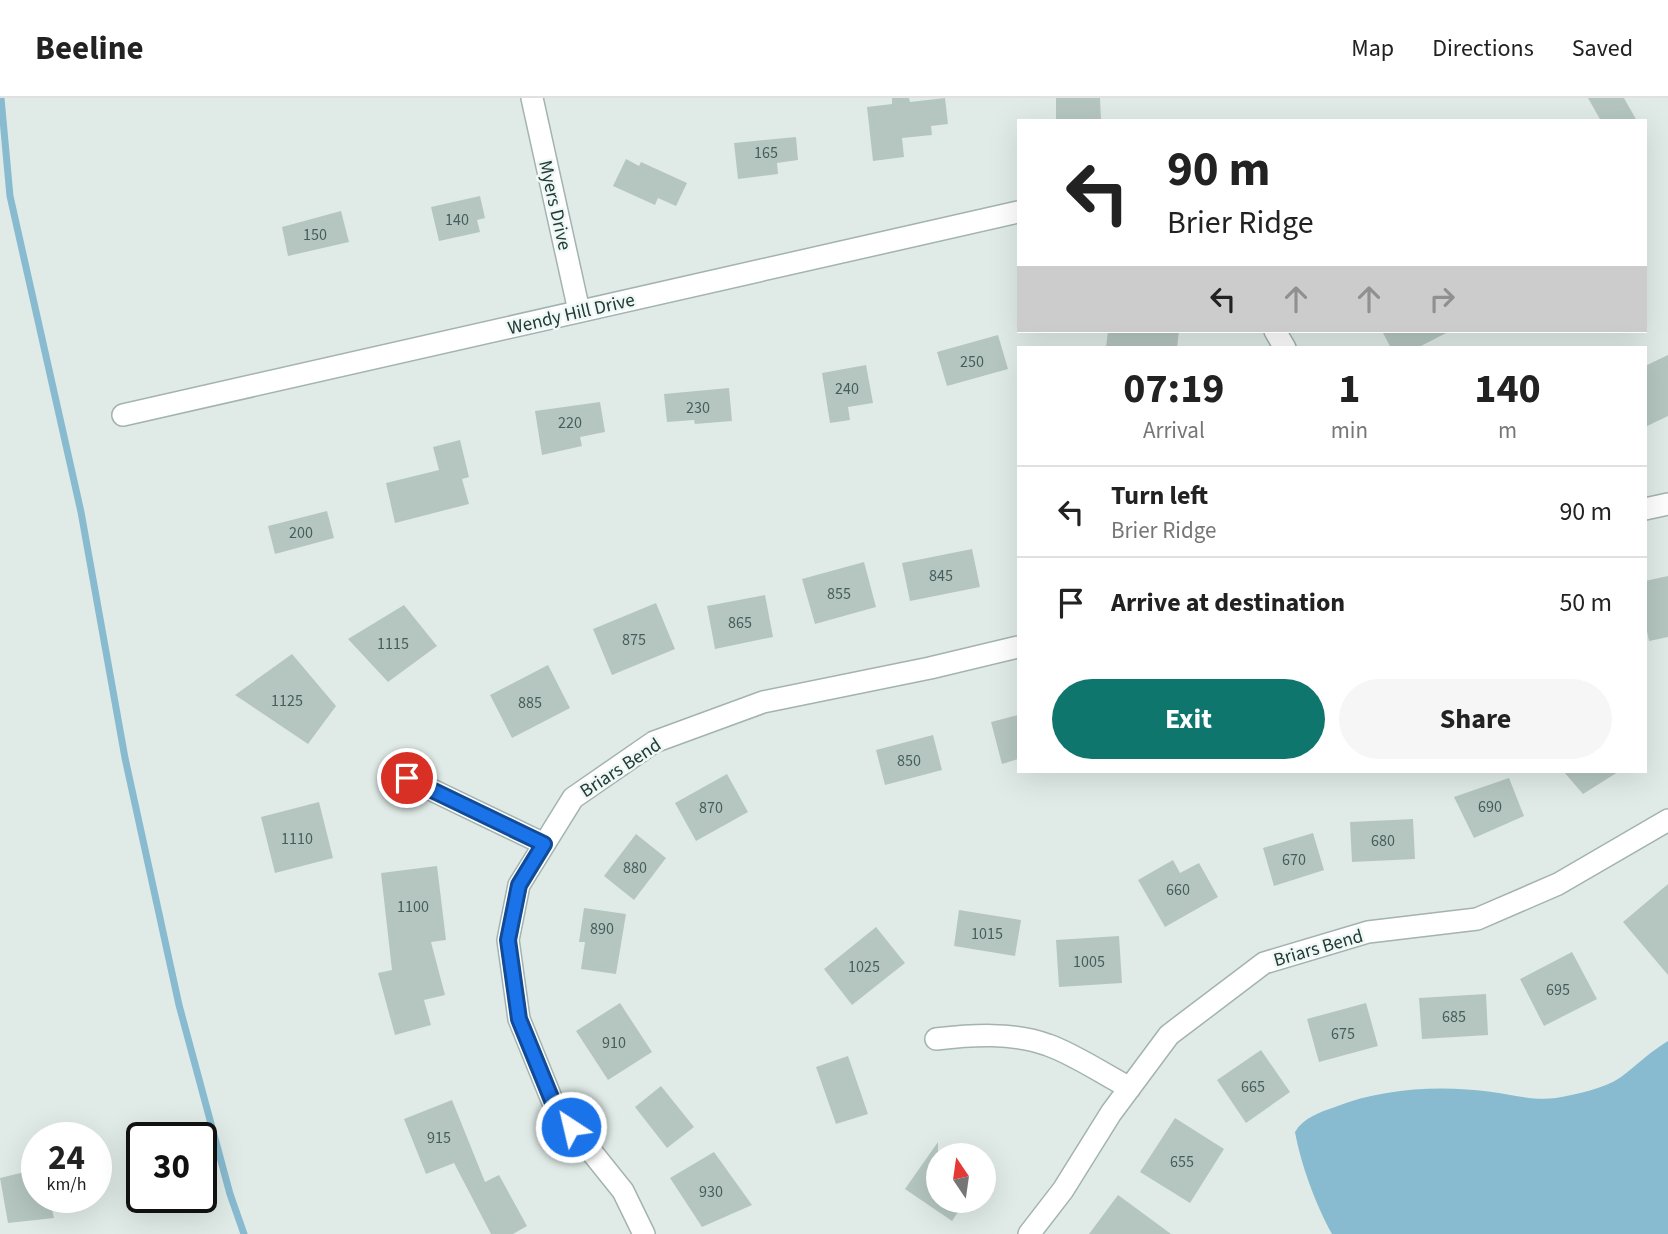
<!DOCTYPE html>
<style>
:root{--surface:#fff;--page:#f6f6f6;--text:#222;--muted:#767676;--line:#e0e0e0;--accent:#0f766e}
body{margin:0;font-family:"Source Sans 3",sans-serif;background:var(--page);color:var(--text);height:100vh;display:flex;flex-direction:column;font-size:26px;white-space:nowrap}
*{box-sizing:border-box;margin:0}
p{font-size:23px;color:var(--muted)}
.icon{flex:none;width:38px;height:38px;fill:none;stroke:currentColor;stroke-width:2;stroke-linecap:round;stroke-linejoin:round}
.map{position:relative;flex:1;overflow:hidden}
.details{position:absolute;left:1017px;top:248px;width:630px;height:427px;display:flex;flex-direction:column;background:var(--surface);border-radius:0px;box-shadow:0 7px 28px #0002}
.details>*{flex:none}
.hud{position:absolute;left:1017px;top:21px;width:630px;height:214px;border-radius:0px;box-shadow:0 7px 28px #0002;background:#fff;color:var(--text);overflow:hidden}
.needle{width:46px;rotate:347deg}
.buttons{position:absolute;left:926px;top:1045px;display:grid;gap:14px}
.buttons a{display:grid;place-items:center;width:70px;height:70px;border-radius:50%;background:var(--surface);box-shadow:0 7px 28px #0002;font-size:35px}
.speed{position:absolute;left:21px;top:1024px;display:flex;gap:14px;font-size:35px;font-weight:700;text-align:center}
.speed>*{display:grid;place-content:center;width:91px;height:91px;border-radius:50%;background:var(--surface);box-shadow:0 7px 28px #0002;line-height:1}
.speed small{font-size:18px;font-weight:400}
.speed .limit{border:4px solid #111;border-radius:10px;background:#fff;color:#111}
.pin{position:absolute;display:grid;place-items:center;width:60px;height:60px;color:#fff;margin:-30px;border:4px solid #fff;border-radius:50%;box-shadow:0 2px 7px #0007}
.me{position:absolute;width:77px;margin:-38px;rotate:325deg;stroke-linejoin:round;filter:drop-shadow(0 0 5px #0008)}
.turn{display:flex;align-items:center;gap:24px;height:147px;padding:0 35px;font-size:32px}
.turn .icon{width:91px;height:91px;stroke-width:2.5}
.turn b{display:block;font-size:49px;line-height:60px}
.lanes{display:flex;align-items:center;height:66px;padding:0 35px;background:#0003;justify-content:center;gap:35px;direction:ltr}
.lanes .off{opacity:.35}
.eta{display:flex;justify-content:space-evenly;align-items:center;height:119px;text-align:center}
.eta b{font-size:42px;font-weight:700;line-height:49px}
.button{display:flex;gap:14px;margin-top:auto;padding:14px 35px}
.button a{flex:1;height:80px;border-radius:42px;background:var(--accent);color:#fff;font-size:28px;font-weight:700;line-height:80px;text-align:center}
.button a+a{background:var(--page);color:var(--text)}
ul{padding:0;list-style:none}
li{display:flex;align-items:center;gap:21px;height:91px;padding:0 35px;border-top:2px solid var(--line)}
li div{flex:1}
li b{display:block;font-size:26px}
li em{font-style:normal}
header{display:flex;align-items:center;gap:42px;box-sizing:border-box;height:98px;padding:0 35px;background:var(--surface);border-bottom:2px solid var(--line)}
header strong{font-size:33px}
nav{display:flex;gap:38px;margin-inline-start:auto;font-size:24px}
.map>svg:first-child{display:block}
.water{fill:#88bbd0}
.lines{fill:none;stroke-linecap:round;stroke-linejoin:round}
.stream{stroke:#88bbd0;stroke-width:7}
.building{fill:#b5c6c1}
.minor-casing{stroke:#a3b3af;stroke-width:24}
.minor{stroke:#fff;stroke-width:21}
.route-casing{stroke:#114b97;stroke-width:18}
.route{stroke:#1a73e8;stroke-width:12}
.labels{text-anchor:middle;stroke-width:5;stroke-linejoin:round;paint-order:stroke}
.number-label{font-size:16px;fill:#465e5a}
.street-label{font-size:19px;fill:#213b37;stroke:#f0f8f5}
</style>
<header>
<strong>Beeline</strong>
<nav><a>Map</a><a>Directions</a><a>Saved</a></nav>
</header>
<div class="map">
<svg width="1668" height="1136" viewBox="0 0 1668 1136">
<rect width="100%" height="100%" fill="#e0ebe7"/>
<path class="water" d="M 1668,943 L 1668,1136 L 1332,1136 C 1316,1107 1301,1067 1295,1034 C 1303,1020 1320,1014 1335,1009 C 1383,990 1441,987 1492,994 C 1513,997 1535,1003 1556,1000 C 1577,996 1604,991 1621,979 C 1637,967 1651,953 1668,943 Z"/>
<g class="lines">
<path class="stream" d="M 1,0 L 10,98 L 81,414 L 125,660 L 179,907 L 230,1096 L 244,1136"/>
</g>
<path class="building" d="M 892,0 L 909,0 L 910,4 L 945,0 L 948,26 L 931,28 L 932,37 L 902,40 L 904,59 L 873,63 L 867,9 L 892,6 Z
M 1056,0 L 1100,0 L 1101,23 L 1056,23 Z
M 1588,0 L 1624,0 L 1637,23 L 1601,23 Z
M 796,39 L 798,62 L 777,65 L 778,76 L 738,81 L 734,45 Z
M 626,61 L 639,68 L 641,64 L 687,85 L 676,108 L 658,100 L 655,107 L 613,88 Z
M 480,98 L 485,120 L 477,122 L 480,134 L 439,143 L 431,109 Z
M 341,113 L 349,144 L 288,158 L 282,129 Z
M 1108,233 L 1179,233 L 1177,250 L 1106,250 Z
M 1382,233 L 1450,233 L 1417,250 L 1391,250 Z
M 998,237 L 1008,271 L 947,288 L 937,254 Z
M 1668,257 L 1668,318 L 1645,329 L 1645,268 Z
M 866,267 L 873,305 L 848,309 L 850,322 L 830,325 L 822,275 Z
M 729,290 L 732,323 L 695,326 L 694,322 L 667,324 L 664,296 Z
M 600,304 L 605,334 L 580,339 L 582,348 L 542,357 L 535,313 Z
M 460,342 L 469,379 L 462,381 L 469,406 L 395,425 L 386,385 L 439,372 L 433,349 Z
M 327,413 L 334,440 L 275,456 L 268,428 Z
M 972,451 L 980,489 L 910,503 L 902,465 Z
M 864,464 L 876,509 L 815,526 L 802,481 Z
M 1668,478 L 1668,539 L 1649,543 L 1645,524 L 1645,483 Z
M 765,497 L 773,539 L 715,551 L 707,508 Z
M 656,505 L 675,551 L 612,577 L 593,531 Z
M 404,507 L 437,548 L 388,584 L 348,541 Z
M 292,556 L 336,608 L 308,646 L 235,597 Z
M 548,567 L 570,610 L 512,640 L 490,597 Z
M 1018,617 L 1018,661 L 1002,666 L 991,624 Z
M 933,637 L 942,672 L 885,687 L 876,652 Z
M 1564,674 L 1618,674 L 1583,696 Z
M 727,676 L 748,714 L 696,743 L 675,705 Z
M 1509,680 L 1524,718 L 1474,740 L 1454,699 Z
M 319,704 L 333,760 L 275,775 L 261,719 Z
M 1413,721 L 1415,761 L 1352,764 L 1350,724 Z
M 1313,735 L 1324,772 L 1274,788 L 1263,750 Z
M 636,736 L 666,760 L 634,802 L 604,778 Z
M 1173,762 L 1180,775 L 1199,765 L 1218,799 L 1165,829 L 1138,782 Z
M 437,768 L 446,842 L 431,844 L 445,897 L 424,902 L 431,927 L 395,937 L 378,875 L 392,872 L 381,775 Z
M 1668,786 L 1668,877 L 1623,824 Z
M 584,810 L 626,816 L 616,876 L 581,871 L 585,844 L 579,844 Z
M 959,812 L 1021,822 L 1015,858 L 954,848 Z
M 876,829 L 905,865 L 852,907 L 824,871 Z
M 1119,838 L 1122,885 L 1059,889 L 1056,842 Z
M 1572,854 L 1597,901 L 1544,928 L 1520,881 Z
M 1486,896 L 1488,937 L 1422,941 L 1419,900 Z
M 620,905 L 652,954 L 608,982 L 576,933 Z
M 1366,905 L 1378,948 L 1319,964 L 1307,921 Z
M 1261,952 L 1290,994 L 1246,1025 L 1217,982 Z
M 848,958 L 868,1016 L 836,1026 L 816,969 Z
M 661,988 L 694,1029 L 667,1050 L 635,1009 Z
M 452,1002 L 485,1084 L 499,1077 L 527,1128 L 513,1136 L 491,1136 L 454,1065 L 426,1076 L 404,1021 Z
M 1175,1020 L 1224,1051 L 1190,1105 L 1140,1074 Z
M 938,1044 L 938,1102 L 966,1102 L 952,1123 L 905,1091 Z
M 714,1054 L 752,1107 L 702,1129 L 670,1080 Z
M 37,1071 L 37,1099 L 49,1099 L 54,1120 L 8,1125 L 0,1080 Z
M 1118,1097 L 1129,1105 L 1171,1136 L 1089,1136 Z"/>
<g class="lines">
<g class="minor-casing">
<path id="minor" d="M 532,0 L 579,213
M 1275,233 L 1285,250
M 123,317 L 1018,114
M 1645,411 L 1668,406
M 407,680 L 544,746
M 936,941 C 972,937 1013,934 1048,947 C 1074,956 1105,977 1130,990
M 644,1136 L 623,1093 L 554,1007 L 519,921 L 508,842 L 519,787 L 573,700 L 654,644 L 763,604 L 930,570 L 1018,549
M 1029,1136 L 1063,1092 L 1111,1015 L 1169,937 L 1264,865 L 1368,834 L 1477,821 L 1558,786 L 1668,722"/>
</g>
<use href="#minor" class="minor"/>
</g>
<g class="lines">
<g class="route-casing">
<path id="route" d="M 407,680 L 544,746 L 519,787 L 508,842 L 519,921 L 554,1007 L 571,1029"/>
</g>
<use href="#route" class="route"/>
</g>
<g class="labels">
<g class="number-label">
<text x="766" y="60">165</text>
<text x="457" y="127">140</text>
<text x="315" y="142">150</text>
<text x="972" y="269">250</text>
<text x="847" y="296">240</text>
<text x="698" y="315">230</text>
<text x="570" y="330">220</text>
<text x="301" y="440">200</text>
<text x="941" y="483">845</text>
<text x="839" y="501">855</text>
<text x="740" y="530">865</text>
<text x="634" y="547">875</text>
<text x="393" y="551">1115</text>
<text x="287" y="608">1125</text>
<text x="530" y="610">885</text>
<text x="909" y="668">850</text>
<text x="1490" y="714">690</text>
<text x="711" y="715">870</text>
<text x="297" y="746">1110</text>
<text x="1383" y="748">680</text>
<text x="1294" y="767">670</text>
<text x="635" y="775">880</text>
<text x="1178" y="797">660</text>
<text x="413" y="814">1100</text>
<text x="602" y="836">890</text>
<text x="987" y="841">1015</text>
<text x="1089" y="869">1005</text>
<text x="864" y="874">1025</text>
<text x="1558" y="897">695</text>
<text x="1454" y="924">685</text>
<text x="1343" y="941">675</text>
<text x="614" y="950">910</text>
<text x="1253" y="994">665</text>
<text x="439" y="1045">915</text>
<text x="1182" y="1069">655</text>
<text x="711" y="1099">930</text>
</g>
<g class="street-label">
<text transform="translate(556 107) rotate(77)" y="7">Myers Drive</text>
<text transform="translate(571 215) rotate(-13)" y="7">Wendy Hill Drive</text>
<text transform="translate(620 669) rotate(-33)" y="7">Briars Bend</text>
<text transform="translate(1318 849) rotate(-16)" y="7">Briars Bend</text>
</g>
</g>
</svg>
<div class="buttons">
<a><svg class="needle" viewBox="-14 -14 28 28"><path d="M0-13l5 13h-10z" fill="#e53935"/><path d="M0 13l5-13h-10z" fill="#767676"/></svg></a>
</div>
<div class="speed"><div>24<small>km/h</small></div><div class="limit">30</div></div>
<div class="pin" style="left:407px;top:680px;background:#d93025"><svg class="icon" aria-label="arrive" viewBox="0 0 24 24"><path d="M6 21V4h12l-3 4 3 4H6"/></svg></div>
<svg class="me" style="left:571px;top:1029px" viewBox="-20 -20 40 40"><circle r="17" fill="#1a73e8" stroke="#fff" stroke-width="3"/><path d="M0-11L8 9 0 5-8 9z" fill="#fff"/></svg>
<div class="hud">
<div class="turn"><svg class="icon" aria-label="left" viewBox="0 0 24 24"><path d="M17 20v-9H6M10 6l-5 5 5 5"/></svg><div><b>90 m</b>Brier Ridge</div></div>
<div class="lanes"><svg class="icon" aria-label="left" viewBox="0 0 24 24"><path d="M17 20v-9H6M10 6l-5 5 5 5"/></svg><svg class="icon off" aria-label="ahead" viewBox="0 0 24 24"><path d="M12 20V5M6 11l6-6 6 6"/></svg><svg class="icon off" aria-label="ahead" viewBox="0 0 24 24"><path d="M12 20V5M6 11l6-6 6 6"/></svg><svg class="icon off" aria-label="right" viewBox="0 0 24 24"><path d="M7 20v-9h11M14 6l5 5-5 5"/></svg></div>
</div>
<section class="details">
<div class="eta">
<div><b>07:19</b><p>Arrival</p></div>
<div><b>1</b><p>min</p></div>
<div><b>140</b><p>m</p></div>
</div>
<ul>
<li><svg class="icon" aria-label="left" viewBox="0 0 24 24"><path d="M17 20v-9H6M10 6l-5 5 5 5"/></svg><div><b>Turn left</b><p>Brier Ridge</p></div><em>90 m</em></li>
<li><svg class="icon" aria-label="arrive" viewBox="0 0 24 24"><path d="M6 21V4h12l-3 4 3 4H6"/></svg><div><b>Arrive at destination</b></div><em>50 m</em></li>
</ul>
<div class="button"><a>Exit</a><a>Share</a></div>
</section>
</div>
